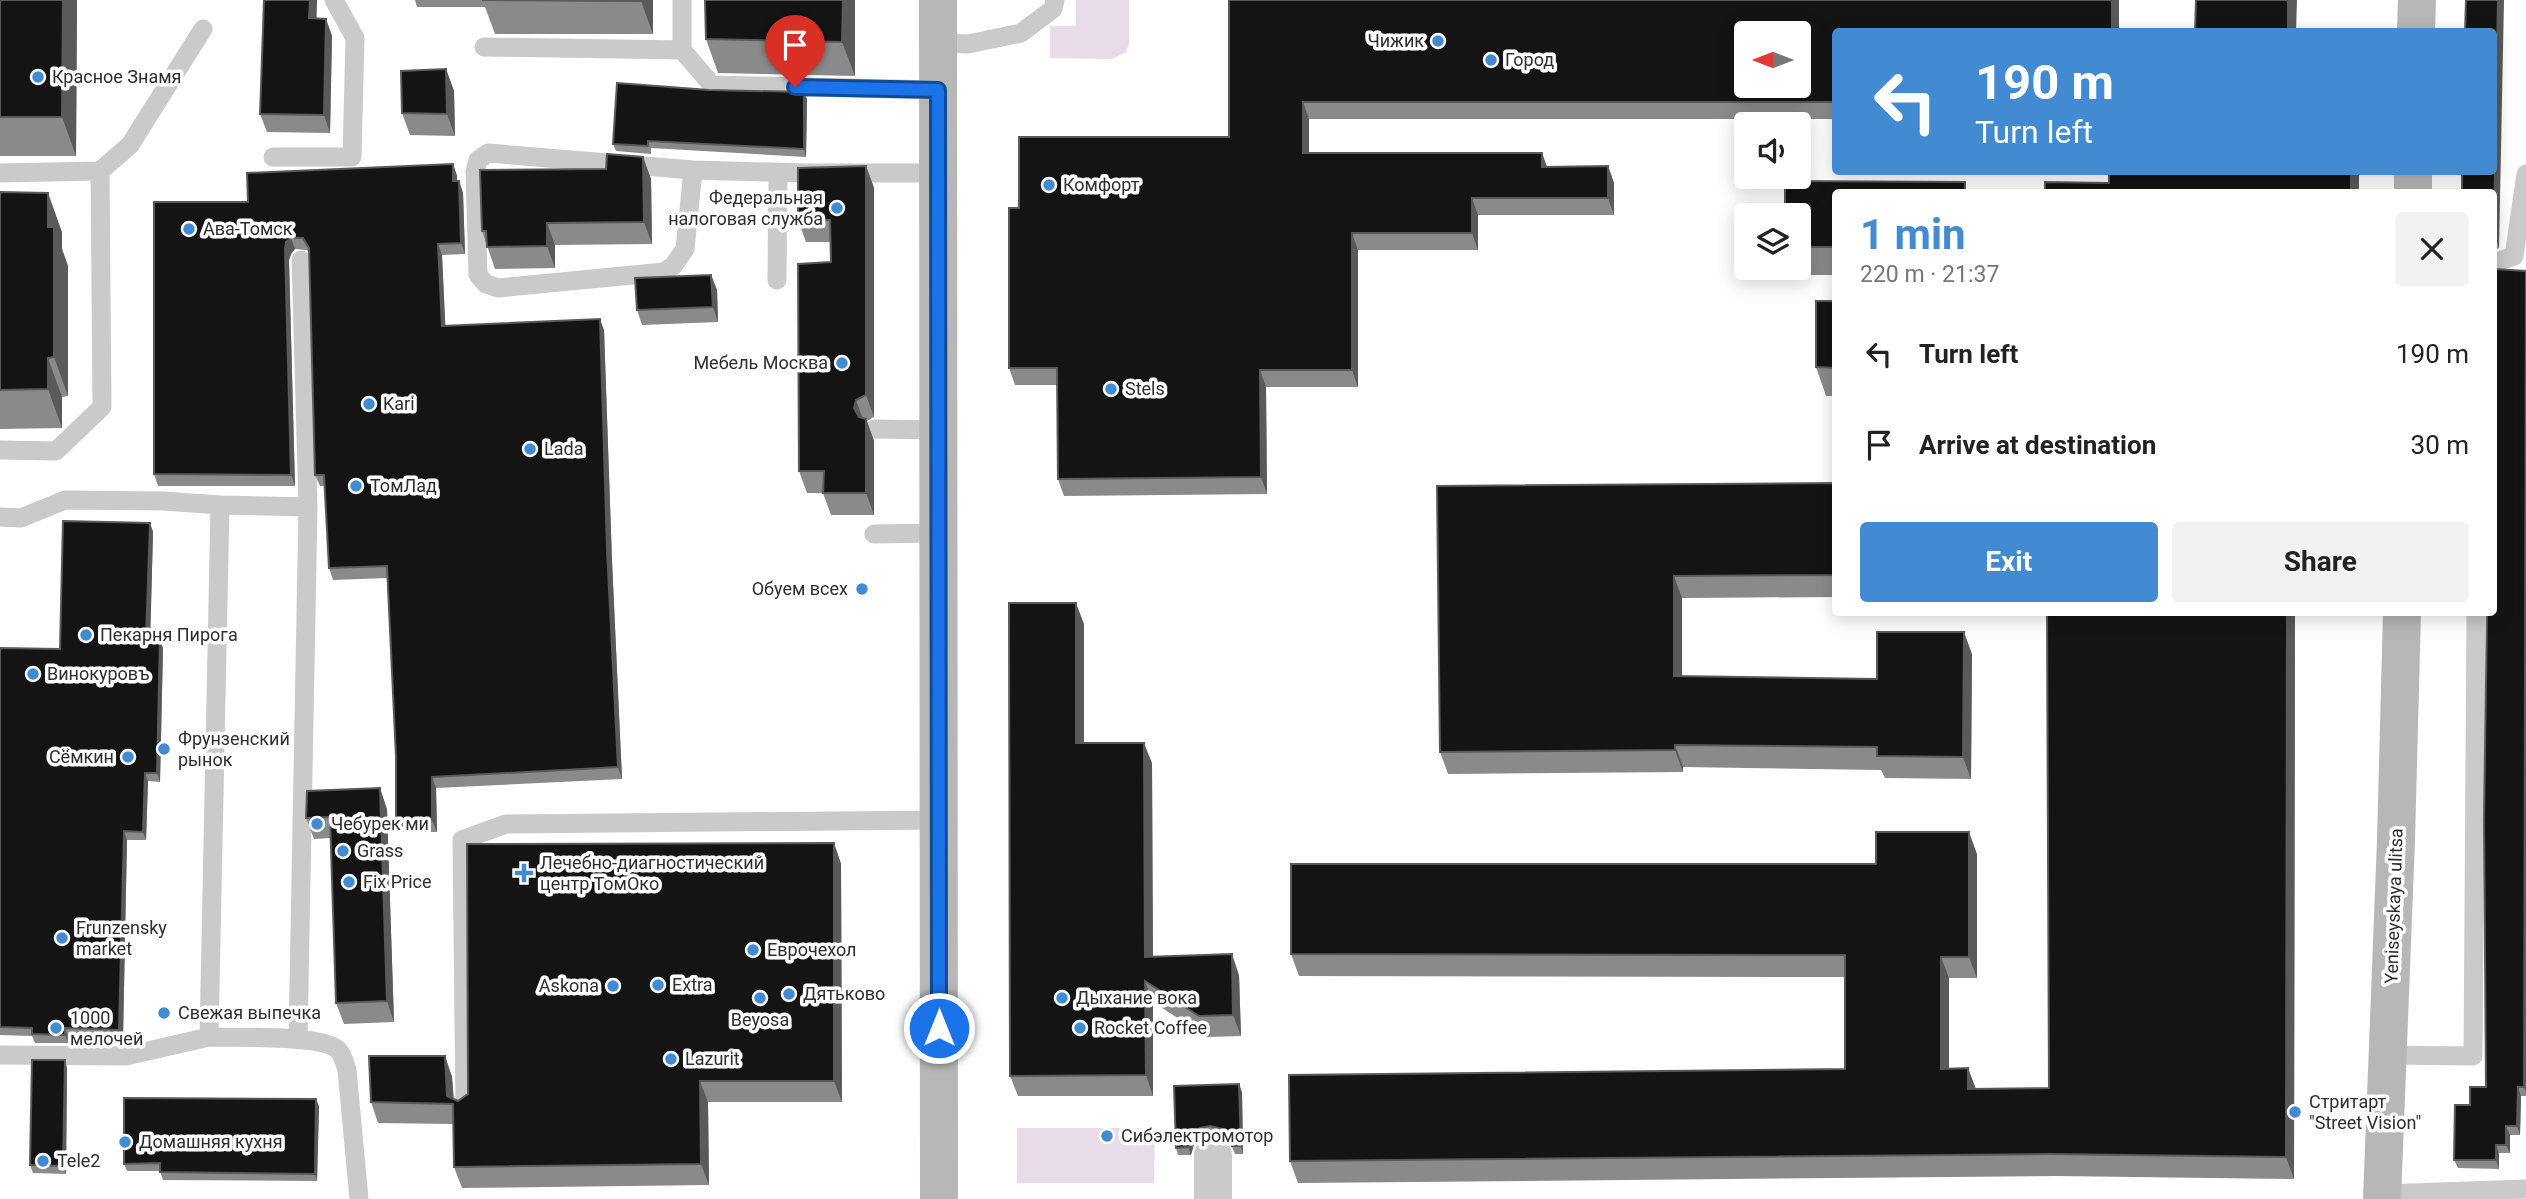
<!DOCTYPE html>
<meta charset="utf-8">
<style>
:root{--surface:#fff;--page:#f2f2f2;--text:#222;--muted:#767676;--accent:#428bd2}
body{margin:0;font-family:Roboto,sans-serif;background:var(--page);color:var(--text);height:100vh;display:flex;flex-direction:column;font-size:26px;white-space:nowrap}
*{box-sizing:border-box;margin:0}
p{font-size:23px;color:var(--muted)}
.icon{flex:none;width:38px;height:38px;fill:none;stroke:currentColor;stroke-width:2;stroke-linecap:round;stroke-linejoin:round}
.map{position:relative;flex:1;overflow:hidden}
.panel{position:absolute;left:1832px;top:189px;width:665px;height:427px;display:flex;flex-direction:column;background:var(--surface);border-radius:7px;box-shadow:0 4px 18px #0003}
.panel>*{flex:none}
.hud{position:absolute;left:1832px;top:28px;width:665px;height:147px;border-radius:7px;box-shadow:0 4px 18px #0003;background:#428bd2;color:#fff;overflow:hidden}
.needle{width:46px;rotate:270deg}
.fabs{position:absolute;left:1734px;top:21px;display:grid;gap:14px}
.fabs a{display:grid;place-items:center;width:77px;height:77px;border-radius:7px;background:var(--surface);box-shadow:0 4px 18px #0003;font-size:35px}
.pin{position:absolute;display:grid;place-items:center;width:60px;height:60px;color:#fff;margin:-72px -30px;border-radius:50% 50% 50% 0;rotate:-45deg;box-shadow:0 0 7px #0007}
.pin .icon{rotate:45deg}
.me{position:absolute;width:77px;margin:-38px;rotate:0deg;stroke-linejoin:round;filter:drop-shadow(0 0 5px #0008)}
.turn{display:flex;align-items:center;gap:24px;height:147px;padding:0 28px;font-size:32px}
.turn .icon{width:91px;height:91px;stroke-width:2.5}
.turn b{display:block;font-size:49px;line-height:60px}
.round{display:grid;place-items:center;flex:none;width:74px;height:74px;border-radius:7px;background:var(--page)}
.head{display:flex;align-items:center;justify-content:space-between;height:119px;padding:0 28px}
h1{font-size:42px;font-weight:700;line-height:52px;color:var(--accent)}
.primary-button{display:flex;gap:14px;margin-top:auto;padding:14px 28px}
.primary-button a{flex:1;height:80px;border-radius:7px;background:var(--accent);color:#fff;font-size:28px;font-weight:700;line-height:80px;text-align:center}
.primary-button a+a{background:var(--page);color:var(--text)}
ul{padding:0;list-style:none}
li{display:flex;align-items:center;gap:21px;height:91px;padding:0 28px}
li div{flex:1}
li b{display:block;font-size:26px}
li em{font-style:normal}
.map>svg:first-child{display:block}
.green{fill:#e9dce9}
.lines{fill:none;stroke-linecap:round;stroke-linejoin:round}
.lane{stroke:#cacaca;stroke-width:19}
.street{stroke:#cacaca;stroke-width:38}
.secondary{stroke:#b7b7b7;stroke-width:38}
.wall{fill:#8a8a8a}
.shaded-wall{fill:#5a5a5a}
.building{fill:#141414;stroke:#5a5a5a;stroke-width:2;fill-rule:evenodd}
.route-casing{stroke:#114b97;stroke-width:18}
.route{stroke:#1a73e8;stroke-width:12}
.poi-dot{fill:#428bd2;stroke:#fff;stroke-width:2.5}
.labels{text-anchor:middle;stroke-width:7;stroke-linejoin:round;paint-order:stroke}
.poi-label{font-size:18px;fill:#2d2d2d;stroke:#fff;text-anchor:start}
.street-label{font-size:18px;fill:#2d2d2d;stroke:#fff}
</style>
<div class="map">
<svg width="2526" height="1199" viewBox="0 0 2526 1199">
<rect width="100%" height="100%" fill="#fff"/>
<path class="green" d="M 1076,0 L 1129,0 L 1129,44 L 1126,52 L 1112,59 L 1050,58 L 1050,26 L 1076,26 Z
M 1017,1128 L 1155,1128 L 1154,1183 L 1017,1183 Z"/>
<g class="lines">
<path class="lane" d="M 682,0 L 682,50 L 712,85 L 938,90
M 939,43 L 968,44 L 1021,33 L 1053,9 L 1055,0
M 484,47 L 682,50
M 273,157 L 352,157 L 355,38 L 334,0
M 693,170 L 685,249 L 673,266 L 664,272 L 498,288 L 486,284 L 478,275 L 475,172 L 478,160 L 488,153 L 693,170 L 806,173 L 939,173
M 0,173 L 100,171 L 130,145 L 203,29
M 2494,263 L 2514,256 L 2526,174
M 777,280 L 778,172
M 874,429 L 939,430
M 0,450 L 56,451 L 102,407 L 100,171
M 220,505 L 308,507 L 301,260
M 0,517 L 21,518 L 65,500 L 163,501 L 220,505 L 209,1037 C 234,1038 323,1034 338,1050 C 343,1055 345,1064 347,1070 L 359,1199
M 874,534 L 939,533
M 298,1039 L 308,507
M 0,1055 L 126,1056 L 209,1037
M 2388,1055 L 2473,1056 L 2476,612
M 465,1110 L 462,840 L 506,824 L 939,820
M 2382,1194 L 2526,1189"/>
<path class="street" d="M 1213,1155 L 1213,1199"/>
<path class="secondary" d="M 938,0 L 939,1199
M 2416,32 L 2417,0
M 2413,192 L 2413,172
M 2382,1199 L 2396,840 L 2402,612"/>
</g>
<path class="wall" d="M 0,0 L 77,0 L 76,156 L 0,156 Z
M 264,0 L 317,0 L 316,18 L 326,19 L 332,36 L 330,133 L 267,132 L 260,114 Z
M 415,0 L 653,0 L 653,34 L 495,34 L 485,7 L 417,7 Z
M 705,0 L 855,0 L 855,76 L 718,73 L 706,39 Z
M 1229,0 L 2119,0 L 2119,32 L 1836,32 L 1836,119 L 1309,119 L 1309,153 L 1542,153 L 1547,167 L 1608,166 L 1614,183 L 1614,215 L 1478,215 L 1478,250 L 1358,250 L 1358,387 L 1266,387 L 1267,494 L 1064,496 L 1058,479 L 1057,385 L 1015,385 L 1009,368 L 1019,208 L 1229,137 Z
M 446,69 L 454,91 L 455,136 L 410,135 L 402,113 Z
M 807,99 L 806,157 L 651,148 L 651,154 L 616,151 L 613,144 Z
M 643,157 L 651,179 L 652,244 L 555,245 L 555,268 L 495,269 L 482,231 L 606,169 Z
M 453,164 L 457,176 L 457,181 L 459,181 L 463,193 L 465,254 L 442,255 L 445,326 L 604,330 L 612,561 L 622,779 L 436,788 L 437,832 L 400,832 L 396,821 L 396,757 L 387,578 L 333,580 L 329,568 L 325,486 L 320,486 L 315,475 L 309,253 L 307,250 L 295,249 L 291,254 L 289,260 L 295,486 L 158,486 L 154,474 L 248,202 Z
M 866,166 L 874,188 L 874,417 L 867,421 L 874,441 L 874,515 L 831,515 L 823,493 L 807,493 L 799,471 L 831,262 L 830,242 L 806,242 L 798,220 Z
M 0,192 L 62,232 L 62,249 L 68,266 L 68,396 L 62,397 L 62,428 L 0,429 Z
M 1836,192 L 1836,275 L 1795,275 L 1793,268 L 1799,268 L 1799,215 Z
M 2494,192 L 2499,248 L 2494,250 Z
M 2526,271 L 2526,1096 L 2521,1096 L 2520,1135 L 2510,1135 L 2510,1153 L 2499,1153 L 2499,1169 L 2458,1168 L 2454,1160 L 2470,1105 L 2486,1087 Z
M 711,275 L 717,290 L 718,322 L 642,325 L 637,310 Z
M 1836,301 L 1836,396 L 1826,396 L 1816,367 Z
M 1836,483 L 1836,597 L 1682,598 L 1682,676 L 1877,679 L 1972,654 L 1971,779 L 1885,778 L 1881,770 L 1683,767 L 1683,772 L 1448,774 L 1440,752 L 1437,486 Z
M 150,523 L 153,532 L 150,639 L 163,648 L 160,782 L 148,781 L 146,840 L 127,840 L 123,1038 L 68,1037 L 68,1043 L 35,1043 L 32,1036 L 0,1035 L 0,648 L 60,649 Z
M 2295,612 L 2294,1179 L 2057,1176 L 1298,1183 L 1290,1161 L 1845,1069 L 1845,977 L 1299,976 L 1291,954 L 1876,864 L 1977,854 L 1977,978 L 1949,978 L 1949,1069 L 1968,1068 L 1976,1089 L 2049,1088 Z
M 1084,624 L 1084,743 L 1152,763 L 1153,957 L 1239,975 L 1241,1036 L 1207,1037 L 1153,1002 L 1153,1096 L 1018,1096 L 1010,1076 Z
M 387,809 L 394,1022 L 344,1024 L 336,1003 L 331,838 L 314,839 L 306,818 Z
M 834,843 L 841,864 L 842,1102 L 708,1102 L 709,1185 L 462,1188 L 454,1167 L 453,1124 L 378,1123 L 371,1102 L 445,1056 L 452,1077 L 454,1099 L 458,1101 Z
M 67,1068 L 66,1174 L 33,1173 L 30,1165 Z
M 1242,1092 L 1243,1154 L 1235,1154 L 1231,1144 L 1224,1136 L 1212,1133 L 1203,1136 L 1194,1144 L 1191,1155 L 1178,1155 L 1176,1148 Z
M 319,1106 L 317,1181 L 163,1180 L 160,1171 L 127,1171 L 124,1164 Z"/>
<path class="shaded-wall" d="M 63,0 L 77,0 L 76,156 L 62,117 Z
M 310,0 L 317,0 L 316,36 L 309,18 Z
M 641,0 L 653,0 L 653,34 L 641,1 Z
M 843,0 L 855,0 L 855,76 L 842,42 Z
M 2112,0 L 2119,0 L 2119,32 L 2112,32 Z
M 2288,0 L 2297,0 L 2296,32 L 2288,32 Z
M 2498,0 L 2504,0 L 2499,248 L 2494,233 Z
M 326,19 L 332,36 L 330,133 L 324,115 Z
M 446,69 L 454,91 L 455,136 L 447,114 Z
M 804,92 L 807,99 L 806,157 L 804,149 Z
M 1303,102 L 1309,119 L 1309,170 L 1303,153 Z
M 1542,153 L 1548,170 L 1542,167 Z
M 643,157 L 651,179 L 652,244 L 644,222 Z
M 453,164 L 457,176 L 457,193 L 453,181 Z
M 866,166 L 874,188 L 874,417 L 866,395 Z
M 1608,166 L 1614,183 L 1614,215 L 1608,198 Z
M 2351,172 L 2359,172 L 2359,192 L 2351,192 Z
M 459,181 L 463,193 L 465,254 L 461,243 Z
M 48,193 L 62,232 L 62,249 L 68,266 L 68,396 L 54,357 L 48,227 Z
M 1472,198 L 1478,215 L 1478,250 L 1472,233 Z
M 547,223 L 555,245 L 555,268 L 547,246 Z
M 1352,233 L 1358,250 L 1358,387 L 1352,370 Z
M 291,238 L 295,249 L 291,254 L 289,260 L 295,486 L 291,475 L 285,249 L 286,242 Z
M 438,244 L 442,255 L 446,338 L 442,326 Z
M 2526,271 L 2526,1093 L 2524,1087 Z
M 711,275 L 717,290 L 718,322 L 713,307 Z
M 600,319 L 604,330 L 612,561 L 622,779 L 618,767 L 607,549 Z
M 48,358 L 62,397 L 62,428 L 48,389 Z
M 1260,370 L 1266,387 L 1267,494 L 1261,477 Z
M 856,400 L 864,422 L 862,429 L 854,408 Z
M 866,419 L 874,441 L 874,515 L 866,493 Z
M 150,523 L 153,532 L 150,647 L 146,639 Z
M 1674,576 L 1682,598 L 1682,699 L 1674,676 Z
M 1076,603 L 1084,624 L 1084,764 L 1076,743 Z
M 2287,612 L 2295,612 L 2294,1179 L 2286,1157 Z
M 1964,632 L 1972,654 L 1971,779 L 1963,757 Z
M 160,639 L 163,648 L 160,782 L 157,773 Z
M 1144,743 L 1152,763 L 1153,978 L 1145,957 Z
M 1675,745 L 1683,767 L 1683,772 L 1675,750 Z
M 145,773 L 148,781 L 146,840 L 143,832 Z
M 432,777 L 436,788 L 437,832 L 432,820 Z
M 380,788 L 387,809 L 394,1022 L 387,1001 Z
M 124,831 L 127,840 L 123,1038 L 119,1030 Z
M 1969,832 L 1977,854 L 1977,978 L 1969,957 Z
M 834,843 L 841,864 L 842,1102 L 834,1081 Z
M 1232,954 L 1239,975 L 1241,1036 L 1233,1015 Z
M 1941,957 L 1949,978 L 1949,1091 L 1941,1069 Z
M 1145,981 L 1153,1002 L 1153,1096 L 1146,1075 Z
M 65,1028 L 68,1037 L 68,1043 L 65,1035 Z
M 445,1056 L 452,1077 L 454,1107 L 447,1096 Z
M 65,1060 L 67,1068 L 66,1174 L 63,1166 Z
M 1968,1068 L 1976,1090 L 1968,1089 Z
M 700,1081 L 708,1102 L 709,1185 L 701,1164 Z
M 1239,1084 L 1242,1092 L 1243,1154 L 1241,1146 Z
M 2518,1087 L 2521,1096 L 2520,1135 L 2517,1126 Z
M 316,1099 L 319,1106 L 317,1181 L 315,1174 Z
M 2506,1126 L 2510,1135 L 2510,1153 L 2506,1145 Z
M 1200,1128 L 1203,1136 L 1194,1144 L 1191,1155 L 1188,1147 L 1192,1136 Z
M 2496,1145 L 2499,1153 L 2499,1169 L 2496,1160 Z"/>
<path class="building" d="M 0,0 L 63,0 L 62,117 L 0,117 Z
M 264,0 L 310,0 L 309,18 L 326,19 L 324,115 L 260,114 Z
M 482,0 L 641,0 L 641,1 Z
M 705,0 L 843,0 L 842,42 L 706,39 Z
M 1229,0 L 2112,0 L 2112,32 L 1836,32 L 1836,102 L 1303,102 L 1303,153 L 1542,153 L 1542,167 L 1608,166 L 1608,198 L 1472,198 L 1472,233 L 1352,233 L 1352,370 L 1260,370 L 1261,477 L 1058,479 L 1057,368 L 1009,368 L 1009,208 L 1019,208 L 1019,137 L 1229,137 ZM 1746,33 L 1799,33 L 1799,86 L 1746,86 Z
M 2196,0 L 2288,0 L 2288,32 L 2195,32 Z
M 2466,0 L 2498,0 L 2494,226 L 2494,192 L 2462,192 L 2462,172 L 2494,172 L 2494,32 L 2465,32 Z
M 446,69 L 447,114 L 402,113 L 401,71 Z
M 617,83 L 709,90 L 804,92 L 804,149 L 648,141 L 648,146 L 613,144 Z
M 607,154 L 643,157 L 644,222 L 547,223 L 547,246 L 487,247 L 486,231 L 482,231 L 480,170 L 606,169 Z
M 453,164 L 453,181 L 459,181 L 461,243 L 438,244 L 442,326 L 600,319 L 607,549 L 618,767 L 432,777 L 432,820 L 396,821 L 396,757 L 387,566 L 329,568 L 324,475 L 315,475 L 309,248 L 303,238 L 291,238 L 286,242 L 285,249 L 291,475 L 154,474 L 154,202 L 248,202 L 247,173 Z
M 866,166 L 866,395 L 856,400 L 854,408 L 859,417 L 866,419 L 866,493 L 823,493 L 824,471 L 799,471 L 798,264 L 831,262 L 830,220 L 798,220 L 798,168 Z
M 2109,172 L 2351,172 L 2351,192 L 2045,192 L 2045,182 L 2109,183 Z
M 1785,181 L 1965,182 L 1965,192 L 1836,192 L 1836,247 L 1799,247 L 1799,215 L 1785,215 Z
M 0,192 L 48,193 L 48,227 L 54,227 L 54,357 L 48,358 L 48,389 L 0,390 Z
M 2494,269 L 2526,271 L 2524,1087 L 2518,1087 L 2517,1126 L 2506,1126 L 2506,1145 L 2496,1145 L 2496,1160 L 2454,1160 L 2455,1105 L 2470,1105 L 2470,1087 L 2486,1087 L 2484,819 L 2487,612 L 2494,612 Z
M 711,275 L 713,307 L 637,310 L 635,278 Z
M 1816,301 L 1836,301 L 1836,368 L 1816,367 Z
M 1836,483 L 1836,575 L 1674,576 L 1674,676 L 1877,679 L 1877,632 L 1964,632 L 1963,757 L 1877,756 L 1877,747 L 1675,745 L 1675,750 L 1440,752 L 1437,486 Z
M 63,521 L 150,523 L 146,639 L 160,639 L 157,773 L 145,773 L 143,832 L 124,831 L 119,1030 L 65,1028 L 65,1035 L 32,1034 L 32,1028 L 0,1027 L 0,648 L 60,649 Z
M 1009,603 L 1076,603 L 1076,743 L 1144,743 L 1145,957 L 1232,954 L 1233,1015 L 1199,1016 L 1145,981 L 1146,1075 L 1010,1076 Z
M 2047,612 L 2287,612 L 2286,1157 L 2049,1154 L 1290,1161 L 1289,1075 L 1845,1069 L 1845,955 L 1291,954 L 1291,864 L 1876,864 L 1876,832 L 1969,832 L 1969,957 L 1941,957 L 1941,1069 L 1968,1068 L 1968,1089 L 2049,1088 Z
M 380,788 L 387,1001 L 336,1003 L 330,817 L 306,818 L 307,791 Z
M 834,843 L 834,1081 L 700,1081 L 701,1164 L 454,1167 L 453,1104 L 371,1102 L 369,1056 L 445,1056 L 447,1096 L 458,1101 L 468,1094 L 467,844 Z
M 32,1060 L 65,1060 L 63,1166 L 30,1165 Z
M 1239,1084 L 1241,1146 L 1232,1146 L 1229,1137 L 1222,1129 L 1210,1126 L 1200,1128 L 1192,1136 L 1188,1147 L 1176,1148 L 1174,1086 Z
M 124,1098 L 316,1099 L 315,1174 L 160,1172 L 160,1163 L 124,1164 Z"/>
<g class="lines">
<g class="route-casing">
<path id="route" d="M 795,87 L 938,90 L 939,1028"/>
</g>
<use href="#route" class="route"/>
</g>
<g class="poi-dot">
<circle cx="1438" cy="41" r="7"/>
<circle cx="1491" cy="60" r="7"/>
<circle cx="38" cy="77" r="7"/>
<circle cx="1049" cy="185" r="7"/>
<circle cx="837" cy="208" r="7"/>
<circle cx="189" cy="229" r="7"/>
<circle cx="842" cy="363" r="7"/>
<circle cx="1111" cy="389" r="7"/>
<circle cx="369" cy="404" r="7"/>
<circle cx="530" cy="449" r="7"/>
<circle cx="356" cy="486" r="7"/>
<circle cx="862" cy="589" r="7"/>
<circle cx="86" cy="635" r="7"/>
<circle cx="33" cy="674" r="7"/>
<circle cx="164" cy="749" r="7"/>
<circle cx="128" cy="757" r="7"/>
<circle cx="317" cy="824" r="7"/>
<circle cx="343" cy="851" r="7"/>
<path d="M520.5 862.5h7v7h7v7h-7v7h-7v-7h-7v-7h7z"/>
<circle cx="349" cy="882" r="7"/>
<circle cx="62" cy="938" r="7"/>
<circle cx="753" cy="950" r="7"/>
<circle cx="658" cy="985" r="7"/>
<circle cx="613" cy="986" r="7"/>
<circle cx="789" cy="994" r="7"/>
<circle cx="760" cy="998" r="7"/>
<circle cx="1062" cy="998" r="7"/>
<circle cx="164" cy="1013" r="7"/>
<circle cx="56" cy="1028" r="7"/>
<circle cx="1080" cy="1028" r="7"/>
<circle cx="671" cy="1059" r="7"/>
<circle cx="2295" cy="1112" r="7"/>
<circle cx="1107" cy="1136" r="7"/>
<circle cx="125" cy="1142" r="7"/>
<circle cx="43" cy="1161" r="7"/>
</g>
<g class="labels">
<g class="poi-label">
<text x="1424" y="47" text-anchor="end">Чижик</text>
<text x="1505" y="66">Город</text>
<text x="52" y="83">Красное Знамя</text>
<text x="1063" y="191">Комфорт</text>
<text x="823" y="204" text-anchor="end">Федеральная<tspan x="823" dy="21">налоговая служба</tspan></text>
<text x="203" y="235">Ава-Томск</text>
<text x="828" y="369" text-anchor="end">Мебель Москва</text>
<text x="1125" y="395">Stels</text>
<text x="383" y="410">Kari</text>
<text x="544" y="455">Lada</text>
<text x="370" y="492">ТомЛад</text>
<text x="848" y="595" text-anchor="end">Обуем всех</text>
<text x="100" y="641">Пекарня Пирога</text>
<text x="47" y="680">Винокуровъ</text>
<text x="178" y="745">Фрунзенский<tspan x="178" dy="21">рынок</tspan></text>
<text x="114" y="763" text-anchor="end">Сёмкин</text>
<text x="331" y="830">Чебурек ми</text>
<text x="357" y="857">Grass</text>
<text x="540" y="869">Лечебно-диагностический<tspan x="540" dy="21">центр ТомОко</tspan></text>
<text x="363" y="888">Fix Price</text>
<text x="76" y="934">Frunzensky<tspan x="76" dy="21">market</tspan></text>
<text x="767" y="956">Еврочехол</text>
<text x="672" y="991">Extra</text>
<text x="599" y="992" text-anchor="end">Askona</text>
<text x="803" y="1000">Дятьково</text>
<text x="1076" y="1004">Дыхание вока</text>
<text x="178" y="1019">Свежая выпечка</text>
<text x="70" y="1024">1000<tspan x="70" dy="21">мелочей</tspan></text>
<text x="760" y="1026" text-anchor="middle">Beyosa</text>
<text x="1094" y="1034">Rocket Coffee</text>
<text x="685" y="1065">Lazurit</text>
<text x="2309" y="1108">Стритарт<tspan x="2309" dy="21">"Street Vision"</tspan></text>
<text x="1121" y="1142">Сибэлектромотор</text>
<text x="139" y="1148">Домашняя кухня</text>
<text x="57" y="1167">Tele2</text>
</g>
<g class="street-label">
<text transform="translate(2394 906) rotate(-88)" y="6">Yeniseyskaya ulitsa</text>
</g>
</g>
</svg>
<div class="fabs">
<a><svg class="needle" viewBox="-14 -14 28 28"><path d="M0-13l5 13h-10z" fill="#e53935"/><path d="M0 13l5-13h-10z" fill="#767676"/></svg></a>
<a><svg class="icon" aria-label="sound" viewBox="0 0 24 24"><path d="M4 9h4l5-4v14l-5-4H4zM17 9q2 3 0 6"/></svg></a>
<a><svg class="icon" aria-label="layers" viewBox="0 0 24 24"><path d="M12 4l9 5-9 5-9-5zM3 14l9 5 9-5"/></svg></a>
</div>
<div class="pin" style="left:795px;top:87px;background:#d93025"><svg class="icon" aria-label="arrive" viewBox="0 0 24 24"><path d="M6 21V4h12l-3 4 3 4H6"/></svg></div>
<svg class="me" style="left:939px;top:1028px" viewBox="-20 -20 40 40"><circle r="17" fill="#1a73e8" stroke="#fff" stroke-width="3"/><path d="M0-11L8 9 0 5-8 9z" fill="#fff"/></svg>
<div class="hud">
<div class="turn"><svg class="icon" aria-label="left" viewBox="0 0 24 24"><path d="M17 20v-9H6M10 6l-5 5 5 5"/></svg><div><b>190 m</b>Turn left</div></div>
</div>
<section class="panel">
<div class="head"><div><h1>1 min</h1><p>220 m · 21:37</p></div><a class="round"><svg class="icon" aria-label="close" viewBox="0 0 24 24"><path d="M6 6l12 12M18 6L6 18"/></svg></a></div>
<ul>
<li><svg class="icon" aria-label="left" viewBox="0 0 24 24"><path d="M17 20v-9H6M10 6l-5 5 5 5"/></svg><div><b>Turn left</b></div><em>190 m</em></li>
<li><svg class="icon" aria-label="arrive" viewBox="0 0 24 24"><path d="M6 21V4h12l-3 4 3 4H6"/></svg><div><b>Arrive at destination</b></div><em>30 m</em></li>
</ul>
<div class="primary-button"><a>Exit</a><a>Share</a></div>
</section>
</div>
